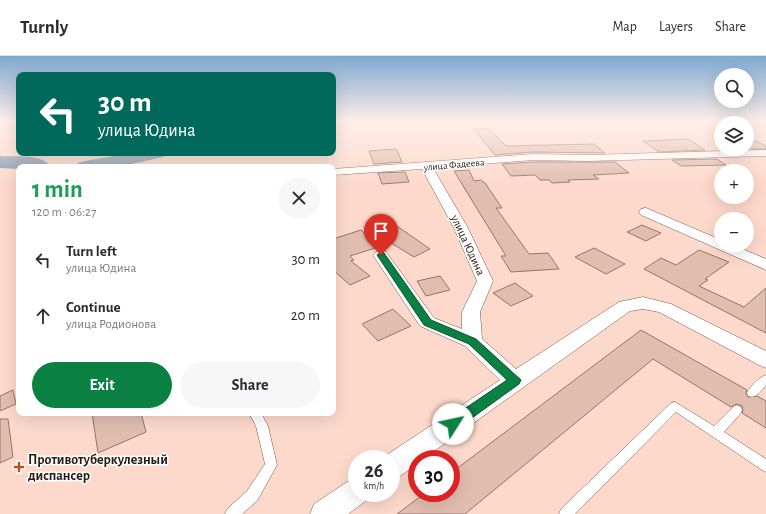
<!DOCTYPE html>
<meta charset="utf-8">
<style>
:root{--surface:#fff;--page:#f7f7f7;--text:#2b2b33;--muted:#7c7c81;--line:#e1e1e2;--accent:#0b8043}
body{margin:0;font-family:"Alegreya Sans",sans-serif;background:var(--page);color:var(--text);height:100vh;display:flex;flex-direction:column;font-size:15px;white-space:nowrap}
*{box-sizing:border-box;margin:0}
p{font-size:13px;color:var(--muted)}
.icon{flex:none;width:22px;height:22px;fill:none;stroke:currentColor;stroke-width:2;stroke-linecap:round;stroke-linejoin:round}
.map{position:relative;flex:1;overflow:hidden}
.details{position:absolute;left:16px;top:108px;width:320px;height:252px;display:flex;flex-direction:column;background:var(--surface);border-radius:8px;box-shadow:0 4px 16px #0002}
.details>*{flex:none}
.hud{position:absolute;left:16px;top:16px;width:320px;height:84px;border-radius:8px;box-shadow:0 4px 16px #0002;background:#00695c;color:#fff;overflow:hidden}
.controls{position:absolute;left:714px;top:12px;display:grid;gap:8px}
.controls a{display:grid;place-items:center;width:40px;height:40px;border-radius:50%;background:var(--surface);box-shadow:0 4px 16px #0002;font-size:20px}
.speed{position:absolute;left:348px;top:394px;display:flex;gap:8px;font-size:20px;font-weight:700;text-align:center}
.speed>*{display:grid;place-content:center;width:52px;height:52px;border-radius:50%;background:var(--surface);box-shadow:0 4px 16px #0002;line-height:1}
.speed small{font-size:10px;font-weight:400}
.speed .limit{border:6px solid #d22;background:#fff;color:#111}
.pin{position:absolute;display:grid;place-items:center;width:34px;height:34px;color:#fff;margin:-41px -17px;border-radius:50% 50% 50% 0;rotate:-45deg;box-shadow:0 0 4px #0007}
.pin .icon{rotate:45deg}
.me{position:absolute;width:44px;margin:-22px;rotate:55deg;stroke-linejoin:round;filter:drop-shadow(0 0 3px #0008)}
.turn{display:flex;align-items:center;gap:14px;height:84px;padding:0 16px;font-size:18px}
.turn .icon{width:52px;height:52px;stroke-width:2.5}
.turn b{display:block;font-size:28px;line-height:34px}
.round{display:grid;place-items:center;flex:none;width:42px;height:42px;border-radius:21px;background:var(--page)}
.overview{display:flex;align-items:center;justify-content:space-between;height:68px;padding:0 16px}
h1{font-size:24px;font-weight:600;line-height:30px;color:#1e9e55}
.cta{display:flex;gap:8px;margin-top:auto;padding:8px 16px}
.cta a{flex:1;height:46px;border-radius:24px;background:var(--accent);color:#fff;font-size:16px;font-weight:600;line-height:46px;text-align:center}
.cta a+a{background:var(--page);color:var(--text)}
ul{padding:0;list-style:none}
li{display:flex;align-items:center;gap:12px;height:56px;padding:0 16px}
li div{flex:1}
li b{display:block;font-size:15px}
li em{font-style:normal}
header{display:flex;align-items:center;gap:24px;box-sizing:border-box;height:56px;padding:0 20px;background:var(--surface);border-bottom:1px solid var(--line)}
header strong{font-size:19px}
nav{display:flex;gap:22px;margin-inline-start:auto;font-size:14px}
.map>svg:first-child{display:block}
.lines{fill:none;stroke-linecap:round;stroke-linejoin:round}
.river{fill:#8097b0;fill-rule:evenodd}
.building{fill:#e1bdaf;stroke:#957568}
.lane-casing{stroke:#76574b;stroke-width:1}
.street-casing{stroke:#76574b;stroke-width:1}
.lane{fill:#fff;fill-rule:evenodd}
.street{fill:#fff;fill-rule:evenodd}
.route{fill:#0b8043;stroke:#07532c}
.poi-dot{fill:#b65419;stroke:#fff;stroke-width:1.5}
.labels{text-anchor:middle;stroke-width:3;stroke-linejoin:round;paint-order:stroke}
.far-street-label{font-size:10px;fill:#291c17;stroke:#fff}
.street-label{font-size:12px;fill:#291c17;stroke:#fff}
.near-poi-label{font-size:14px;font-weight:bold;fill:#291c17;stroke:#fff;text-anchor:start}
</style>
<header>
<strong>Turnly</strong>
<nav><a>Map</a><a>Layers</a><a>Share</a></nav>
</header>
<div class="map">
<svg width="766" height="458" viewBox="0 0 766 458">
<rect width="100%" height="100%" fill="#fdd9cb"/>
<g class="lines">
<path class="river" d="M 132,97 L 166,97 L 163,101 L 118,111 L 76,111 L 78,107 L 85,105 Z
M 0,100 C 15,101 42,97 51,111 L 19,111 L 19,113 L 0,112 Z"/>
</g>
<path class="building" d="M 474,73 L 489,73 L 506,90 L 594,88 L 605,97 L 533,96 L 495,99 Z
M 688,83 L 705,94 L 659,96 L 643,85 Z
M 747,85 L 755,85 L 766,90 L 766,93 L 747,93 Z
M 395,93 L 397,94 L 402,106 L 374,108 L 369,95 Z
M 717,103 L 726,109 L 681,110 L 672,104 Z
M 533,106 L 615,106 L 629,117 L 593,119 L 599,123 L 568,124 L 570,126 L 552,127 L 549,124 L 540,124 L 535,119 L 511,120 L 502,108 Z
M 469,114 L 474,125 L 481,124 L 485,127 L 502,152 L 496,152 L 529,198 L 548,197 L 559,213 L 511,216 L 501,200 L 506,200 L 454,115 Z
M 405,116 L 409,126 L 382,128 L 378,117 Z
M 394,168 L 430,193 L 414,201 L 391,187 L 350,200 L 354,204 L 351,205 L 370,220 L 350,229 L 333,214 L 333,183 L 361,174 L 365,178 Z
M 642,169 L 661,177 L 646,185 L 627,176 Z
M 594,192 L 625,208 L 606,218 L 575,201 Z
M 699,194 L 729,206 L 705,223 L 708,224 L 699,230 L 744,251 L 766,232 L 766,277 L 644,213 L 661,202 L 676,209 Z
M 440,220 L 450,234 L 426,240 L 417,225 Z
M 515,227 L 533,240 L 511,250 L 493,237 Z
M 393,253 L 411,270 L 378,285 L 362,268 Z
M 641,274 L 747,334 L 746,337 L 748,341 L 757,340 L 766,345 L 766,372 L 742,357 L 743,354 L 742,350 L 736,348 L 731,351 L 653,303 L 465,458 L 397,458 L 425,437 L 451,437 L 451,417 Z
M 13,334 L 16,348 L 0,355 L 0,340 Z
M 92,357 L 141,357 L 146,376 L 98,397 Z
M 0,363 L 8,363 L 13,401 L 0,407 Z"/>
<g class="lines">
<g class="lane-casing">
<path id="lane" d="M 766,319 L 766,329 C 761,335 756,343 748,340 L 747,337 C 750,331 759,321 766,319 Z
M 675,346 L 714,370 L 733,351 L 737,349 L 741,351 L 742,354 L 741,357 L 724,376 L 766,403 L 766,416 L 762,414 L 676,356 L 575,458 L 559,458 L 561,453 L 671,347 Z
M 249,357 L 261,357 L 268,370 L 277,409 L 257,445 L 242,458 L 225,458 L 227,453 L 247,435 L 265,408 L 256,370 Z"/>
</g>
<g class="street-casing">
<path id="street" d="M 766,94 L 766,100 L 588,105 L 533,104 L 433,112 L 468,172 L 493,225 L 480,256 L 482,283 L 516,313 L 619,246 L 643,241 L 671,248 L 766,295 L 766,312 L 759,309 L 659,256 L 643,253 L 630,255 L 423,403 L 417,403 L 417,408 L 400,420 L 391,423 L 391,403 L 382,402 L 500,324 L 465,290 L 420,270 L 373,199 L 376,196 L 381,194 L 386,196 L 434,262 L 462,273 L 462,256 L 477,225 L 454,172 L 422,113 L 333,119 L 333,113 L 533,98 L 588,99 Z
M 646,152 L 721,184 L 721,189 L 733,189 L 766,203 L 766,214 L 641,159 L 639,156 L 641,153 Z
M 357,422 L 357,437 L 370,437 L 367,444 L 348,458 L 310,458 L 314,448 L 347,426 Z"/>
</g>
<use href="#lane" class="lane"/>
<use href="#street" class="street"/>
</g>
<linearGradient id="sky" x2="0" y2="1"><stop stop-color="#7ea8d2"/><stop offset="0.5" stop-color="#feeee8"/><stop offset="1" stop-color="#feeee8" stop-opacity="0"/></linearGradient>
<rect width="766" height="130" fill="url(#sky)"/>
<path class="route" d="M 381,196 L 384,197 L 431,264 L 476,283 L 521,324 L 519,328 L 458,372 L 453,373 L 448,372 L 447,368 L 448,364 L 507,324 L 469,288 L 424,269 L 377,199 Z"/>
<path class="poi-dot" d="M17 405h4v4h4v4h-4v4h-4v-4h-4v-4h4z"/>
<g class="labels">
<g class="far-street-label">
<text transform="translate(454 108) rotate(-5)" y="4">улица Фадеева</text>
</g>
<g class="street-label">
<text transform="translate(468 189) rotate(65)" y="4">улица Юдина</text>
</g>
<g class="near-poi-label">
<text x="28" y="408">Противотуберкулезный<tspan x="28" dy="16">диспансер</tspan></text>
</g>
</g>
</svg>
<div class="controls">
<a><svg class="icon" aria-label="search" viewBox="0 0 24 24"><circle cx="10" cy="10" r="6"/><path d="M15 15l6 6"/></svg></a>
<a><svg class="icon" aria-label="layers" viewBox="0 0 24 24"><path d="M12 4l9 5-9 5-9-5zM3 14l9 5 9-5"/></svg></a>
<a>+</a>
<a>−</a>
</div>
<div class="speed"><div>26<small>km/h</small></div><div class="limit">30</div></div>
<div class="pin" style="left:381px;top:199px;background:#d93025"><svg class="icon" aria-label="arrive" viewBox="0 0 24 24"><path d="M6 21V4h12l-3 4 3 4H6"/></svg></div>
<svg class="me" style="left:453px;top:368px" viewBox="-20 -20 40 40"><circle r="19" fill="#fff"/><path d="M0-13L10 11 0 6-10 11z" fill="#0b8043"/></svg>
<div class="hud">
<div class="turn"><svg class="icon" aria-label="left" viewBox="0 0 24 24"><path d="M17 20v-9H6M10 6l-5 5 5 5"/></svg><div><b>30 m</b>улица Юдина</div></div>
</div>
<section class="details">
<div class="overview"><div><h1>1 min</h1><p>120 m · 06:27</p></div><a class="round"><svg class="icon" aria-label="close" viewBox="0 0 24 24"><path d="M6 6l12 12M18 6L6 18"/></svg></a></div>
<ul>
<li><svg class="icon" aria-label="left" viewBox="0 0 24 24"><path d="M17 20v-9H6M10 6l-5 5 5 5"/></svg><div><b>Turn left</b><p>улица Юдина</p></div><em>30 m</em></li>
<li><svg class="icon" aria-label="ahead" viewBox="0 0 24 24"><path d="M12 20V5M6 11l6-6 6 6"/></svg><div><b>Continue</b><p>улица Родионова</p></div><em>20 m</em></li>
</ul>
<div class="cta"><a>Exit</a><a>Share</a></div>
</section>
</div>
